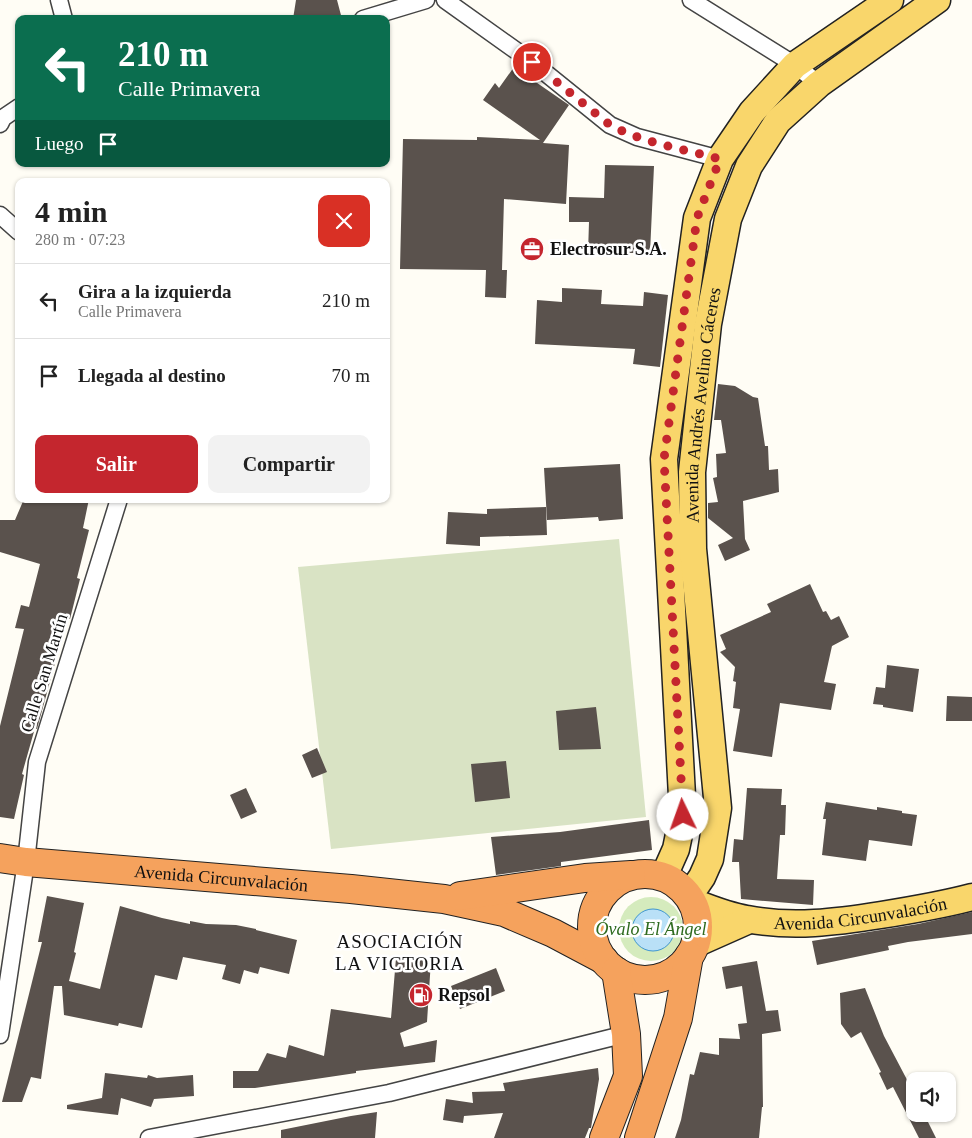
<!DOCTYPE html>
<html lang="es">
<meta charset="utf-8">
<style>
:root{--surface:#fff;--page:#f2f2f2;--text:#222;--muted:#767676;--line:#e0e0e0;--accent:#c4262e}
body{margin:0;font-family:"Times New Roman",serif;background:var(--page);color:var(--text);height:100vh;display:flex;flex-direction:column;font-size:19px;white-space:nowrap}
*{box-sizing:border-box;margin:0}
p{font-size:16px;color:var(--muted)}
.icon{flex:none;width:28px;height:28px;fill:none;stroke:currentColor;stroke-width:2;stroke-linecap:round;stroke-linejoin:round}
.map{position:relative;flex:1;overflow:hidden}
.drawer{position:absolute;left:15px;top:178px;width:375px;height:325px;display:flex;flex-direction:column;background:var(--surface);border-radius:10px;box-shadow:0 1px 4px #0004}
.drawer>*{flex:none}
.hud{position:absolute;left:15px;top:15px;width:375px;height:152px;border-radius:10px;box-shadow:0 1px 4px #0004;background:#0b6e4f;color:#fff;overflow:hidden}
.buttons{position:absolute;left:906px;top:1072px;display:grid;gap:10px}
.buttons a{display:grid;place-items:center;width:50px;height:50px;border-radius:10px;background:var(--surface);box-shadow:0 1px 4px #0004;font-size:25px}
.pin{position:absolute;display:grid;place-items:center;width:42px;height:42px;color:#fff;margin:-21px;border:2px solid #fff;border-radius:50%;box-shadow:0 1px 5px #0007}
.me{position:absolute;width:55px;margin:-28px;rotate:357deg;stroke-linejoin:round;filter:drop-shadow(0 0 4px #0008)}
.turn{display:flex;align-items:center;gap:18px;height:105px;padding:0 20px;font-size:22px}
.turn .icon{width:65px;height:65px;stroke-width:2.5}
.turn b{display:block;font-size:35px;line-height:42px}
.then{display:flex;align-items:center;height:48px;padding:0 20px;background:#0003;gap:10px;font-size:19px}
.round{display:grid;place-items:center;flex:none;width:52px;height:52px;border-radius:10px;background:var(--page)}
.summary{display:flex;align-items:center;justify-content:space-between;height:85px;padding:0 20px}
h1{font-size:30px;font-weight:700;line-height:38px}
.button{display:flex;gap:10px;margin-top:auto;padding:10px 20px}
.button a{flex:1;height:58px;border-radius:10px;background:var(--accent);color:#fff;font-size:20px;font-weight:700;line-height:58px;text-align:center}
.button a+a{background:var(--page);color:var(--text)}
ul{padding:0;list-style:none}
li{display:flex;align-items:center;gap:15px;height:75px;padding:0 20px;border-top:1px solid var(--line)}
li div{flex:1}
li b{display:block;font-size:19px}
li em{font-style:normal}
.map>svg:first-child{display:block}
.green{fill:#d5ebbd}
.cemetery{fill:#d9e3c4}
.water{fill:#b9e0f7;stroke:#3f96cf}
.building{fill:#5a524d}
.lines{fill:none;stroke-linecap:round;stroke-linejoin:round}
.street-casing{stroke:#444;stroke-width:19}
.primary-casing{stroke:#222;stroke-width:29}
.highway-casing{stroke:#222;stroke-width:30}
.street{stroke:#fff;stroke-width:16}
.primary{stroke:#f9d66b;stroke-width:26}
.highway{stroke:#f5a25d;stroke-width:28}
.route{stroke:#c4262e;stroke-width:9;stroke-dasharray:0 16.2}
.labels{text-anchor:middle;stroke-width:5;stroke-linejoin:round;paint-order:stroke}
.poi-label{font-size:18px;font-weight:bold;fill:#111;stroke:#fff;text-anchor:start}
.street-label{font-size:18px;fill:#111;stroke:#fff}
.park-label{font-size:18px;font-style:italic;fill:#2f6b1f;stroke:#fff}
.neighbourhood-label{font-size:19px;letter-spacing:1px;fill:#111;stroke:#fff}
</style>
<div class="map">
<svg width="972" height="1138" viewBox="0 0 972 1138">
<rect width="100%" height="100%" fill="#fffdf5"/>
<path class="green" d="M619 929a32 32 0 1 1 64 0a32 32 0 1 1-64 0Z"/>
<path class="cemetery" d="M 619,539 L 646,817 L 331,849 L 298,567 Z"/>
<path class="water" d="M632 930a21 21 0 1 1 42 0a21 21 0 1 1-42 0Z"/>
<path class="building" d="M 296,0 L 337,0 L 342,19 L 293,19 Z
M 514,67 L 569,105 L 543,143 L 569,145 L 566,204 L 504,199 L 502,270 L 507,270 L 506,298 L 485,297 L 486,270 L 400,269 L 403,139 L 477,140 L 477,137 L 540,140 L 483,100 L 495,83 L 499,88 Z
M 605,165 L 654,166 L 650,253 L 588,253 L 589,222 L 569,222 L 569,197 L 604,198 Z
M 562,288 L 602,290 L 601,304 L 643,306 L 644,292 L 668,295 L 660,367 L 633,364 L 635,349 L 535,344 L 537,300 L 562,302 Z
M 718,384 L 735,386 L 753,397 L 758,398 L 765,446 L 768,446 L 769,470 L 778,469 L 779,492 L 743,501 L 745,539 L 750,550 L 725,561 L 718,545 L 733,538 L 708,518 L 708,503 L 718,502 L 713,478 L 717,477 L 716,454 L 726,453 L 721,420 L 714,420 Z
M 620,464 L 623,519 L 599,521 L 598,517 L 547,520 L 544,468 Z
M 24,499 L 89,499 L 83,528 L 89,530 L 77,578 L 80,579 L 70,619 L 67,619 L 37,729 L 35,728 L 22,774 L 24,775 L 14,819 L 0,817 L 0,726 L 24,629 L 15,628 L 21,605 L 29,607 L 40,564 L 0,552 L 0,520 L 15,520 Z
M 546,507 L 547,535 L 480,537 L 480,546 L 446,544 L 448,512 L 487,514 L 487,509 Z
M 810,584 L 823,612 L 826,611 L 831,620 L 839,616 L 849,637 L 832,646 L 824,682 L 836,684 L 831,710 L 780,703 L 772,757 L 733,751 L 740,709 L 733,708 L 736,682 L 733,681 L 735,667 L 720,652 L 726,649 L 720,635 L 771,612 L 767,604 Z
M 887,665 L 919,669 L 913,712 L 883,707 L 883,705 L 873,704 L 876,687 L 885,688 Z
M 947,696 L 972,697 L 972,721 L 946,721 Z
M 596,707 L 601,749 L 559,750 L 556,711 Z
M 317,748 L 327,772 L 312,778 L 302,755 Z
M 506,761 L 510,798 L 475,802 L 471,764 Z
M 246,788 L 257,812 L 241,819 L 230,795 Z
M 747,788 L 782,789 L 781,805 L 786,805 L 785,835 L 780,835 L 777,879 L 814,880 L 813,905 L 741,899 L 739,862 L 732,862 L 734,839 L 743,840 Z
M 826,802 L 877,810 L 877,807 L 902,811 L 902,813 L 917,815 L 912,846 L 869,840 L 866,861 L 822,855 L 826,819 L 823,819 Z
M 649,820 L 652,850 L 561,862 L 561,866 L 496,875 L 491,837 L 560,832 Z
M 47,896 L 84,903 L 74,952 L 76,953 L 69,981 L 100,989 L 120,906 L 162,918 L 190,924 L 190,921 L 206,924 L 236,925 L 256,929 L 256,930 L 297,940 L 289,974 L 260,967 L 258,974 L 244,970 L 240,984 L 222,979 L 226,965 L 183,957 L 177,980 L 155,975 L 142,1028 L 119,1023 L 118,1026 L 64,1015 L 62,986 L 54,986 L 41,1079 L 31,1077 L 22,1102 L 2,1102 L 42,942 L 38,942 Z
M 972,912 L 972,934 L 908,942 L 888,946 L 889,950 L 817,965 L 812,941 L 918,924 Z
M 396,958 L 431,960 L 427,1022 L 400,1033 L 404,1047 L 437,1040 L 435,1062 L 356,1071 L 356,1073 L 255,1088 L 233,1088 L 233,1071 L 258,1071 L 267,1053 L 286,1058 L 289,1045 L 324,1056 L 331,1009 L 391,1018 Z
M 757,961 L 766,1011 L 778,1010 L 781,1031 L 762,1034 L 763,1107 L 762,1107 L 759,1138 L 675,1138 L 681,1120 L 690,1074 L 694,1075 L 700,1052 L 719,1055 L 719,1038 L 740,1039 L 738,1024 L 747,1023 L 742,986 L 726,989 L 722,967 Z
M 496,968 L 505,991 L 460,1009 L 451,986 Z
M 865,988 L 884,1036 L 914,1093 L 915,1114 L 924,1114 L 936,1138 L 919,1138 L 893,1087 L 887,1090 L 879,1073 L 881,1072 L 861,1032 L 851,1038 L 841,1024 L 840,993 Z
M 598,1068 L 599,1079 L 591,1128 L 589,1128 L 585,1138 L 494,1138 L 503,1113 L 464,1116 L 463,1123 L 443,1120 L 446,1099 L 473,1103 L 472,1092 L 505,1091 L 503,1083 Z
M 105,1073 L 147,1078 L 148,1075 L 157,1078 L 193,1075 L 194,1096 L 154,1099 L 151,1107 L 121,1098 L 118,1115 L 67,1109 L 67,1105 L 102,1098 Z
M 377,1112 L 375,1138 L 281,1138 L 281,1130 L 351,1116 Z"/>
<g class="lines">
<g class="street-casing">
<path id="street" d="M 59,0 L 64,19
M 445,0 L 532,62 L 610,125 L 637,137 L 720,159
M 691,0 L 795,65 L 819,84
M 363,19 L 426,0
M 0,124 L 3,118 L 19,107
M 0,215 L 19,232
M 0,1035 L 26,862 L 37,762 L 119,499
M 149,1138 L 389,1093 L 626,1034"/>
</g>
<g class="primary-casing">
<g id="primary">
<path d="M 664,876 L 676,849 L 683,815 L 664,459 L 697,218 L 720,159 L 752,112 L 795,65 L 890,0"/>
<path id="s1" d="M 689,896 L 702,877 L 710,859 L 718,808 L 693,549 L 692,472 L 708,324 L 728,219 L 749,166 L 778,121 L 819,84 L 937,0"/>
<path id="s2" d="M 693,902 C 711,909 728,916 747,919 C 792,928 837,922 881,915 C 912,910 942,905 972,897"/>
<path d="M 695,944 L 749,920"/>
</g>
</g>
<g class="highway-casing">
<g id="highway">
<path id="s3" d="M 0,858 L 26,862 L 351,889 L 444,899 L 504,912 L 553,933 L 604,960"/>
<circle cx="645" cy="927" r="53"/>
<path d="M 460,896 L 585,878 L 631,875"/>
<path d="M 604,1138 L 628,1076 L 626,1034 L 616,971"/>
<path d="M 639,1138 L 678,1018 L 689,956"/>
</g>
</g>
<use href="#street" class="street"/>
<use href="#primary" class="primary"/>
<use href="#highway" class="highway"/>
</g>
<g class="lines">
<path class="route" d="M 532,62 L 610,125 C 644,143 683,149 720,159 L 697,218 L 664,459 L 683,815"/>
</g>
<defs>
<g id="office-disc" transform="scale(1.25)"><circle r="9.5" fill="#c4262e" stroke="#fff"/><path d="M-6-3h4V-5.5h4V-3h4V5H-6ZM-1-4.5V-3h2v-1.5ZM-6 0V1H6V0Z" fill="#fff"/></g>
<g id="fuel-disc" transform="scale(1.25)"><circle r="9.5" fill="#c4262e" stroke="#fff"/><path d="M-5.5-6h7V0h2V4h1.3V-2.5L3-4.5l.8-.8L6-3V5H2.5V1h-1V6h-7ZM-4.2-4.7v3.2H.2V-4.7Z" fill="#fff"/></g>
</defs>
<g fill-rule="evenodd">
<use href="#office-disc" x="532" y="249"/>
<use href="#fuel-disc" x="421" y="995"/>
</g>
<g class="labels">
<g class="poi-label">
<text x="550" y="255">Electrosur S.A.</text>
<text x="438" y="1001">Repsol</text>
</g>
<g class="street-label">
<text dy="6" stroke="none"><textPath href="#s1" startOffset="499">Avenida Andrés Avelino Cáceres</textPath></text>
<text transform="translate(44 673) rotate(-73)" y="6">Calle San Martín</text>
<text dy="6" stroke="none"><textPath href="#s3" startOffset="222">Avenida Circunvalación</textPath></text>
<text dy="6" stroke="none"><textPath href="#s2" startOffset="171">Avenida Circunvalación</textPath></text>
</g>
<g class="park-label">
<text x="651" y="935">Óvalo El Ángel</text>
</g>
<g class="neighbourhood-label">
<text x="400" y="948">ASOCIACIÓN<tspan x="400" dy="22">LA VICTORIA</tspan></text>
</g>
</g>
</svg>
<div class="buttons">
<a><svg class="icon" aria-label="sound" viewBox="0 0 24 24"><path d="M4 9h4l5-4v14l-5-4H4zM17 9q2 3 0 6"/></svg></a>
</div>
<div class="pin" style="left:532px;top:62px;background:#d93025"><svg class="icon" aria-label="arrive" viewBox="0 0 24 24"><path d="M6 21V4h12l-3 4 3 4H6"/></svg></div>
<svg class="me" style="left:683px;top:815px" viewBox="-20 -20 40 40"><circle r="19" fill="#fff"/><path d="M0-13L10 11 0 6-10 11z" fill="#c4262e"/></svg>
<div class="hud">
<div class="turn"><svg class="icon" aria-label="left" viewBox="0 0 24 24"><path d="M17 20v-9H6M10 6l-5 5 5 5"/></svg><div><b>210 m</b>Calle Primavera</div></div>
<div class="then">Luego<svg class="icon" aria-label="arrive" viewBox="0 0 24 24"><path d="M6 21V4h12l-3 4 3 4H6"/></svg></div>
</div>
<section class="drawer">
<div class="summary"><div><h1>4 min</h1><p>280 m · 07:23</p></div><a class="round" style="background:#d93025;color:#fff"><svg class="icon" aria-label="close" viewBox="0 0 24 24"><path d="M6 6l12 12M18 6L6 18"/></svg></a></div>
<ul>
<li><svg class="icon" aria-label="left" viewBox="0 0 24 24"><path d="M17 20v-9H6M10 6l-5 5 5 5"/></svg><div><b>Gira a la izquierda</b><p>Calle Primavera</p></div><em>210 m</em></li>
<li><svg class="icon" aria-label="arrive" viewBox="0 0 24 24"><path d="M6 21V4h12l-3 4 3 4H6"/></svg><div><b>Llegada al destino</b></div><em>70 m</em></li>
</ul>
<div class="button"><a>Salir</a><a>Compartir</a></div>
</section>
</div>
